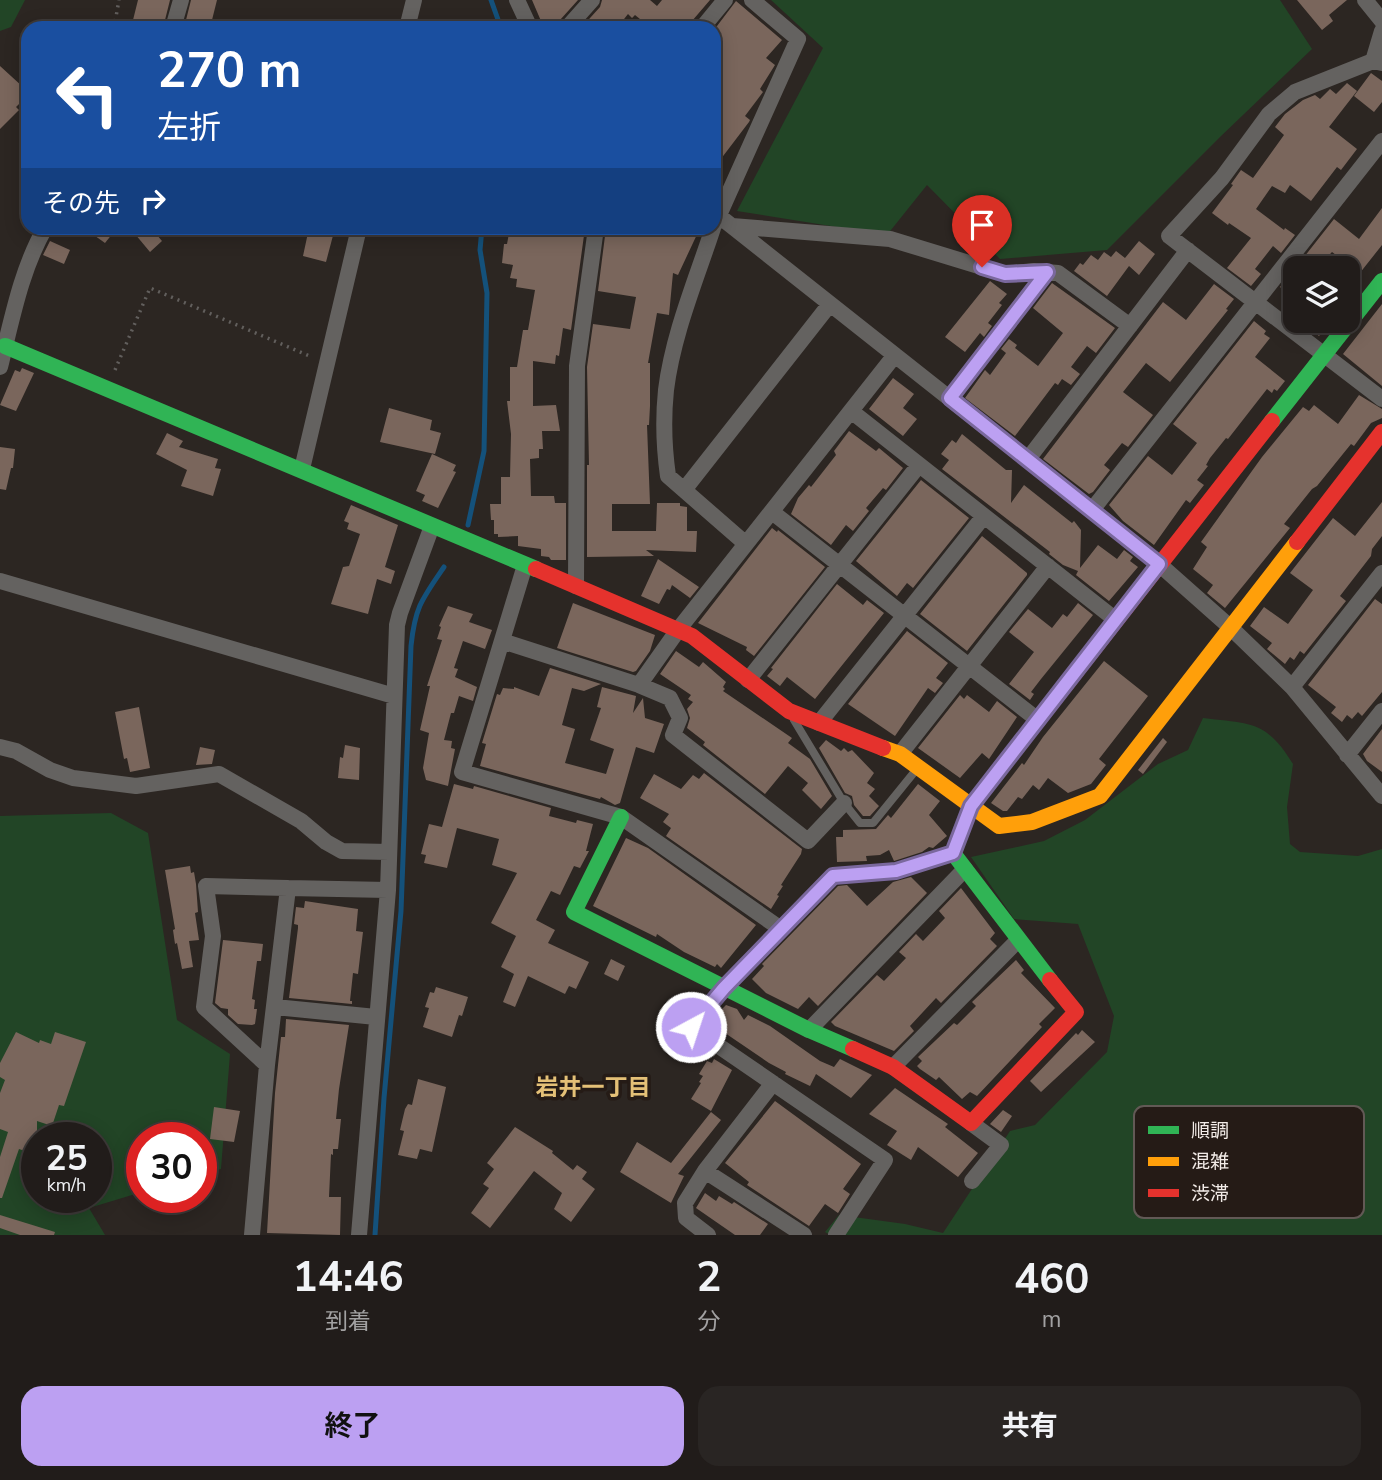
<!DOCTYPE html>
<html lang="ja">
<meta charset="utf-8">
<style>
:root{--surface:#211c1a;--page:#292523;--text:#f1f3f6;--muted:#a2a1a2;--line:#3e3a39;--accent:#bca0f2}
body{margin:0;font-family:"Nunito Sans","Noto Sans JP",sans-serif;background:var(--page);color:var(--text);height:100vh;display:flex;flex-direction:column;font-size:26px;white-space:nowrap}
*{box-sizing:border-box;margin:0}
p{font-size:23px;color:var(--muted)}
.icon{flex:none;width:38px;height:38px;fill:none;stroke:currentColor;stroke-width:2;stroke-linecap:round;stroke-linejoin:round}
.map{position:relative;height:1235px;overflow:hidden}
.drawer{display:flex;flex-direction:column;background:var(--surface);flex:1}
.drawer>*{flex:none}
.top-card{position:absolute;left:21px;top:21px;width:700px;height:214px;border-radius:21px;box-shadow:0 4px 18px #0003,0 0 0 2px var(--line);background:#1a4fa0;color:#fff;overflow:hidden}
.controls{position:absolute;left:1283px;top:256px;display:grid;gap:14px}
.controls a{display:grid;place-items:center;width:77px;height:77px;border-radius:14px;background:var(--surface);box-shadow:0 4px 18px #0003,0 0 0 2px var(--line);font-size:35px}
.speed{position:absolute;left:21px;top:1122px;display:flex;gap:14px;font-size:35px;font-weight:700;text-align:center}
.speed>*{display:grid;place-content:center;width:91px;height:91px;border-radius:50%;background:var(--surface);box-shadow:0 4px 18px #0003,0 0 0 2px var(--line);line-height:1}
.speed small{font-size:18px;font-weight:400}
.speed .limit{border:10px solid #d22;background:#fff;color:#111}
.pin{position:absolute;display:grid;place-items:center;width:60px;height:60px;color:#fff;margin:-72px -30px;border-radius:50% 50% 50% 0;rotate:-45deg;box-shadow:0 0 7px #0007}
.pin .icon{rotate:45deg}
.me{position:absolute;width:77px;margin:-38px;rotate:40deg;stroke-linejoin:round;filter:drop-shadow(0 0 5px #0008)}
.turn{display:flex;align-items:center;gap:24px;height:147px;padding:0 21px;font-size:32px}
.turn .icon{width:91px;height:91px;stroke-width:2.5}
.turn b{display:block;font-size:49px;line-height:60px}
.then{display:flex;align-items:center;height:66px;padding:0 21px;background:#0003;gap:14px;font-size:26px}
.eta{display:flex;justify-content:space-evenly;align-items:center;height:119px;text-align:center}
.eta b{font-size:42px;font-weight:700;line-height:49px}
.primary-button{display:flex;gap:14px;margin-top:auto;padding:14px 21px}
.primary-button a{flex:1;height:80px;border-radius:21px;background:var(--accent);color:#111;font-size:28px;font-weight:700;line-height:80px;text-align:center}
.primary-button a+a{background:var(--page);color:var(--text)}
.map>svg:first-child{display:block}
.green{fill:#224526;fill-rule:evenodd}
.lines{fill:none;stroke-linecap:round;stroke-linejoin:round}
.stream{stroke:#14517b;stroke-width:5}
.building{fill:#7a665c}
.path{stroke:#625f5d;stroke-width:3.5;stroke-dasharray:2 5;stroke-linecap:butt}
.lane{stroke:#646260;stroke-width:8}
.street{stroke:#646260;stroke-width:16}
.fast{stroke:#30b455;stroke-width:16}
.slow{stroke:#ff9f0a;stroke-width:16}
.jam{stroke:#e5322d;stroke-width:16}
.route-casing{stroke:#7a689d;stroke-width:18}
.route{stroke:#bca0f2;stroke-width:12}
.labels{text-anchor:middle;stroke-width:7;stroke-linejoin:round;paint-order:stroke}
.neighbourhood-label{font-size:23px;font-weight:bold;fill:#e4c077;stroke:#251b16}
.key{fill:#251b16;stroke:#625955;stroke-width:2}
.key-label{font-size:19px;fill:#f2ebe7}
</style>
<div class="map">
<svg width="1382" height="1235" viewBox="0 0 1382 1235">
<rect width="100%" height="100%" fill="#2c2622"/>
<path class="green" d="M 0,0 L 25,0 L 11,27 L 0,31 Z
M 771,0 L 1280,0 L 1312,49 L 1220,137 L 1107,250 L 1000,259 L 927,185 L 887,235 L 737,211 L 823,48 Z
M 1203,718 C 1251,724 1266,720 1293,764 L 1287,807 L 1290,844 L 1300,852 L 1358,856 L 1382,849 L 1382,1235 L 830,1235 L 825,1232 L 839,1215 L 905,1224 L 943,1233 L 1010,1131 L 1035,1125 L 1107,1052 L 1114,1016 L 1078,924 L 1014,919 L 971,857 L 1044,841 L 1085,820 L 1158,764 L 1188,750 Z
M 111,813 L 148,833 L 177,1020 L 230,1054 L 221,1169 L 201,1174 L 201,1138 L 142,1138 L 142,1192 L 89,1208 L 105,1235 L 0,1235 L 0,816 ZM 37,1138 L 96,1138 L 96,1197 L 37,1197 Z"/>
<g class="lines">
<path class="stream" d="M 491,0 L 501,28
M 468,525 L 484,451 L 487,293 L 480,250 L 482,228
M 375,1235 L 384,1098 L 401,911 L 411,646 C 415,607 422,599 444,567"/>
</g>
<path class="building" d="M 138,0 L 170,0 L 163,28 L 138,28 L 140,22 L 133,20 Z
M 191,0 L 217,0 L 210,28 L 184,28 Z
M 532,0 L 578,0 L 560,20 L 544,28 Z
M 602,0 L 650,0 L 657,6 L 662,0 L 710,0 L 686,28 L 651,28 L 635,15 L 632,18 L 628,14 L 617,28 L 581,28 L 600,7 Z
M 1297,0 L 1347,0 L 1329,15 L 1333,21 L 1322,30 Z
M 736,1 L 782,40 L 766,58 L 775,65 L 760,89 L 763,92 L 745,116 L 750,120 L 749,122 L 714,168 L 714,30 Z
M 0,66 L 23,87 L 20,90 L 27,96 L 16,107 L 19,110 L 0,129 Z
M 1371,73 L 1382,81 L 1382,102 L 1374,112 L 1354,96 Z
M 1347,83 L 1357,91 L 1329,127 L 1357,149 L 1341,170 L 1337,167 L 1311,201 L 1290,185 L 1285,193 L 1272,186 L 1256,209 L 1284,230 L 1285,228 L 1295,235 L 1281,253 L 1273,246 L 1255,269 L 1261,274 L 1251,286 L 1227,268 L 1251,238 L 1229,223 L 1228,225 L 1212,213 L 1233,185 L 1231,184 L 1241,170 L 1253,178 L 1284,135 L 1275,127 L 1285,114 L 1303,100 L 1315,95 L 1320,99 L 1330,89 L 1336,94 Z
M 1382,208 L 1382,245 L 1348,288 L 1348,264 L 1332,252 L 1317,268 L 1300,268 L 1297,266 L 1334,219 L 1359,239 Z
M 84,228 L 117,228 L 105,243 Z
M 130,228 L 151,228 L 162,241 L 150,252 Z
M 309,228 L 335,228 L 326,262 L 303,256 Z
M 510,228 L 585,228 L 571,330 L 563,328 L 559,356 L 556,355 L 555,364 L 533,361 L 533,406 L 556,405 L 560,431 L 542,431 L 543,449 L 539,449 L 539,458 L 530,459 L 531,496 L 554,496 L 555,503 L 566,503 L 566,560 L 551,560 L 549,557 L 541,556 L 541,549 L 518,546 L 518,536 L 498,537 L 498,534 L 494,534 L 494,520 L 491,520 L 490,504 L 501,504 L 501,477 L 510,477 L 511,434 L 507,401 L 510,401 L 510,367 L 517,367 L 523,330 L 528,330 L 535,290 L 516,287 L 517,279 L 510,278 L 513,265 L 502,263 L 504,244 L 507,244 Z
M 606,228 L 657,228 L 681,230 L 682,228 L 700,228 L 678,275 L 673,273 L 669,315 L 657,313 L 648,363 L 650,363 L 650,406 L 649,425 L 647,425 L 650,504 L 612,504 L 612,531 L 656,531 L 657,503 L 680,503 L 680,506 L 687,507 L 687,531 L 697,531 L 696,552 L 646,550 L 654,556 L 587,557 L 587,465 L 589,465 L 587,367 L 593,324 L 630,329 L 636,297 L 598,291 Z
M 50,241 L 70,250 L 64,264 L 43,255 Z
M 1139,241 L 1155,254 L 1139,275 L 1129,266 L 1107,296 L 1074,271 L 1080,263 L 1083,265 L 1091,255 L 1098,260 L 1104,252 L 1111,257 L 1116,251 L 1125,258 Z
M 1295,269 L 1295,299 L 1280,287 Z
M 990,281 L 1007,294 L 999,303 L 1002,305 L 988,323 L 992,326 L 984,337 L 980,333 L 965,352 L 945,337 Z
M 1052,283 L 1115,328 L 1096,353 L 1087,346 L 1071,367 L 1080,374 L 1071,385 L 1062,379 L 1058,385 L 1055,383 L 1015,436 L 965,398 L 985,370 L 990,375 L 1006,353 L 1001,349 L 1009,339 L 1017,345 L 1015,348 L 1038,366 L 1063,333 L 1033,308 Z
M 1214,284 L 1234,299 L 1226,309 L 1228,310 L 1170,382 L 1146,363 L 1123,392 L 1153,415 L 1128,447 L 1122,443 L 1104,465 L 1110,470 L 1093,492 L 1089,494 L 1043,459 L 1163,302 L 1186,320 Z
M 1382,304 L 1382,386 L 1343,354 Z
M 1300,320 L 1332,320 L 1319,336 Z
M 1254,321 L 1266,331 L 1264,334 L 1270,338 L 1255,357 L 1285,381 L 1277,391 L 1274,389 L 1272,393 L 1267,389 L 1228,439 L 1226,438 L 1210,458 L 1206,465 L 1208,466 L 1197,480 L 1204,485 L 1190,503 L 1186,500 L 1154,545 L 1123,521 L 1109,505 L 1148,456 L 1172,475 L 1197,443 L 1173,424 Z
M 22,368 L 34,373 L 16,411 L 0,405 L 15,370 L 20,372 Z
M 893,378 L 914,394 L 903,408 L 917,419 L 903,436 L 869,409 Z
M 1359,395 L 1382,409 L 1382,418 L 1371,423 L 1354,446 L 1351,444 L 1317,486 L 1312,489 L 1284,524 L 1290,528 L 1225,608 L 1207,593 L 1213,585 L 1193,569 L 1207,547 L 1201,542 L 1262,457 L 1303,407 L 1309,411 L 1314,405 L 1338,424 Z
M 389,408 L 432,420 L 430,430 L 441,433 L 435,454 L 380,442 Z
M 849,431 L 876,451 L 879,448 L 903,468 L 886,490 L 883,488 L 866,508 L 869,511 L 853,531 L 846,525 L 831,545 L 791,514 L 798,498 L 809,485 L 811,487 L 836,455 L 834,451 Z
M 167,433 L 183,441 L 179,447 L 218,459 L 215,468 L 221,469 L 213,496 L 181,486 L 187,470 L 156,454 Z
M 962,434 L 1006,470 L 1012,470 L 1011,503 L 1024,485 L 1072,523 L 1074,521 L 1081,530 L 1080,568 L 1098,545 L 1117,559 L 1124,550 L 1133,557 L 1130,561 L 1138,567 L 1109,601 L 1076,575 L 1078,571 L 1063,565 L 1049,554 L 1050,552 L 942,469 L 949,460 L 941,454 L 952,440 L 956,443 Z
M 0,447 L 15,449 L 13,468 L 11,468 L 6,490 L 0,489 Z
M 432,454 L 456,465 L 453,471 L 456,472 L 438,508 L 422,501 L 425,495 L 416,491 Z
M 921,480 L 969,518 L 913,588 L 907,583 L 897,596 L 856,561 Z
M 1382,502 L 1382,536 L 1372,549 L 1371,556 L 1340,596 L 1346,601 L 1304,654 L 1300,651 L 1294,660 L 1290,657 L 1285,664 L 1267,649 L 1272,643 L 1250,626 L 1264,607 L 1288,624 L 1313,590 L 1290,573 L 1333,518 L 1355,536 Z
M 351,505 L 398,525 L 385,567 L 395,571 L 391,584 L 377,579 L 368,614 L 331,604 L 343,567 L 349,566 L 360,534 L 347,529 L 349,523 L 344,521 Z
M 772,528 L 777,532 L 778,530 L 825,567 L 754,656 L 746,650 L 747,647 L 698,623 Z
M 982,536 L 1027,573 L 1027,575 L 967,651 L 920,614 Z
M 658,559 L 699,587 L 690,598 L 672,585 L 670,590 L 667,589 L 659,604 L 641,596 Z
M 837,584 L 863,605 L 867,600 L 884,613 L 815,699 L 787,677 L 780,686 L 767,676 L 773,669 L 771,668 Z
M 1375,599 L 1382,604 L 1382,692 L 1362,716 L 1358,712 L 1352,719 L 1347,715 L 1342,722 L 1331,713 L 1336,707 L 1308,685 Z
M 573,603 L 655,635 L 650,651 L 636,671 L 633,672 L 557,648 Z
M 1078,603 L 1093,615 L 1041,679 L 1031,692 L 1034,694 L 1030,700 L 1009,684 L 1034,652 L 1009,632 L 1028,609 L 1052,628 L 1063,614 L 1067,617 Z
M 448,606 L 473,614 L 469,622 L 492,630 L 485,649 L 463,641 L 454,668 L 458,669 L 455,677 L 477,687 L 473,701 L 459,696 L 454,713 L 451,713 L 444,740 L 452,741 L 451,748 L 455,749 L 448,786 L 426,780 L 423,768 L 429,733 L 420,730 L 430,686 L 427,686 L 442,640 L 437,639 L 441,627 L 439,626 Z
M 907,631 L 948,663 L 936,678 L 943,683 L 935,693 L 928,688 L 895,736 L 848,704 Z
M 676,651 L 699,667 L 703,662 L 726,682 L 723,687 L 725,689 L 723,691 L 792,738 L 788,743 L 810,759 L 832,796 L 821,809 L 802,790 L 808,783 L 788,766 L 765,794 L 703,745 L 705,742 L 687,728 L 690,718 L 687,709 L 693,702 L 688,699 L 691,695 L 660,674 Z
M 1104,661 L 1148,696 L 1099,759 L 1106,765 L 1091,784 L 1068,793 L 1048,778 L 1039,790 L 1033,785 L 1022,799 L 1018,797 L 1007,811 L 1003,811 L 991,803 L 1022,763 L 1024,765 L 1043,737 Z
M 550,668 L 601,684 L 584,691 L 572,688 L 562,725 L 575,729 L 565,763 L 606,774 L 614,749 L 590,740 L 601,708 L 597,707 L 602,687 L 636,696 L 633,713 L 643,698 L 645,718 L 664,724 L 654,753 L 636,747 L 620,803 L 615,805 L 601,797 L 600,799 L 480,766 L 486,744 L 482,743 L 497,694 L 500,695 L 503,688 L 514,689 L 514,687 L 539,696 Z
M 960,695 L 964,699 L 967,695 L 989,712 L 997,701 L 1017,717 L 989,759 L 982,753 L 960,778 L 918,748 Z
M 139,707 L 150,768 L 130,772 L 127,758 L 124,759 L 115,712 Z
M 1382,729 L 1382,772 L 1367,761 L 1363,754 Z
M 1163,738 L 1167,742 L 1143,774 L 1138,770 Z
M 826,740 L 841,751 L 844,748 L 848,752 L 852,750 L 874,773 L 867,783 L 875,789 L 869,796 L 879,806 L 870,816 L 863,816 L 854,805 L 852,796 L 845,793 L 819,748 Z
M 345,745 L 360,748 L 359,780 L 338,778 L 340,757 L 343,758 Z
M 200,747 L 215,750 L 212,764 L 196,765 Z
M 704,773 L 802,849 L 801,854 L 781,885 L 783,886 L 777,895 L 779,896 L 771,909 L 666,836 L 671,828 L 663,822 L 669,814 L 640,798 L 654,774 L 681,789 L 693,775 L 699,779 Z
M 454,784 L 473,789 L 474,786 L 551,808 L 549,816 L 576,823 L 577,820 L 593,824 L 586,851 L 589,851 L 580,868 L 574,866 L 560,895 L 551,891 L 536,920 L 555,930 L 548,943 L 589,962 L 576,989 L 569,986 L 565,994 L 528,976 L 515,1007 L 503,1002 L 514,974 L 501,967 L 516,936 L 491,923 L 517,873 L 492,865 L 499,839 L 457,828 L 447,868 L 424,863 L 426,855 L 421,854 L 429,824 L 442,827 Z
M 918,784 L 940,801 L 929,815 L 947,836 L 933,848 L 929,847 L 922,852 L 894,861 L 889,850 L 880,855 L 866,856 L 867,861 L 837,862 L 836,837 L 843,837 L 843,830 L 876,829 L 888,815 L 891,818 Z
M 626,838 L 648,848 L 756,925 L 721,968 L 717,964 L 715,967 L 684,952 L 657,934 L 656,937 L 593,906 Z
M 190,866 L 191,873 L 194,872 L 196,884 L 198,912 L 195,913 L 199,940 L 189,941 L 193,967 L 182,969 L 177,943 L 175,944 L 173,930 L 175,929 L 165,870 Z
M 911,877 L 927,893 L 818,1006 L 809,997 L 798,1009 L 766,993 L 752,979 L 764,966 L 762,964 L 838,886 L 847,885 L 867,906 L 893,882 Z
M 961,888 L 995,933 L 990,939 L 997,946 L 941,1003 L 936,998 L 910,1026 L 914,1031 L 894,1051 L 835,1026 L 831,1022 L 877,975 L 884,981 L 906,958 L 899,952 L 916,934 L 923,941 L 945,918 L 939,911 Z
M 305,901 L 358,909 L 356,931 L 363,932 L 358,974 L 353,973 L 350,1001 L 352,1001 L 352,1004 L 289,998 L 298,928 L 298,925 L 294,924 L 296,907 L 304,908 Z
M 223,940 L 263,944 L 261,961 L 257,961 L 252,999 L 255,1000 L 254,1009 L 257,1009 L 255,1024 L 252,1025 L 238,1024 L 228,1015 L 228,1009 L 221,1008 L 215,1003 Z
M 611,959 L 625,966 L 618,981 L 604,974 Z
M 1016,960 L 1024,970 L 1021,973 L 1055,1008 L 1039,1024 L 1042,1027 L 977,1096 L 970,1092 L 962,1099 L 939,1077 L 936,1080 L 920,1069 L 917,1066 L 922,1061 L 918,1057 L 954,1023 L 957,1025 L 976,1006 L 972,1002 Z
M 436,987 L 468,997 L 462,1016 L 459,1015 L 452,1037 L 423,1027 L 429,1008 L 425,1007 L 430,992 L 434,993 Z
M 726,1005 L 737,1009 L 744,1020 L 748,1015 L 770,1026 L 820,1061 L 834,1067 L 840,1059 L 872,1075 L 851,1098 L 816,1074 L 810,1086 L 785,1074 L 786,1072 L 769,1063 L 725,1033 L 722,1035 L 711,1028 L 708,1023 Z
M 286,1019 L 349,1025 L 339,1089 L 336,1119 L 341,1119 L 338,1149 L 333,1149 L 333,1155 L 331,1154 L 329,1197 L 341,1197 L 340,1235 L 267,1233 L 275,1093 L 281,1037 L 285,1037 Z
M 1082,1030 L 1095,1042 L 1041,1092 L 1030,1081 L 1076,1033 L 1078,1035 Z
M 16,1032 L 39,1043 L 40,1040 L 51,1044 L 55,1032 L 86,1042 L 64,1106 L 59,1105 L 52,1126 L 37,1121 L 37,1155 L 19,1149 L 2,1198 L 0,1198 L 0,1157 L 8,1132 L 0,1129 L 0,1093 L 5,1080 L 0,1077 L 0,1063 Z
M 714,1059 L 732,1070 L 711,1111 L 691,1099 L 701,1083 L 699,1082 L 703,1076 L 699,1074 L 707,1061 L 712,1063 Z
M 418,1079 L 446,1087 L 432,1152 L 420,1149 L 417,1159 L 398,1155 L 404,1131 L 400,1130 L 405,1109 L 408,1104 L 412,1105 Z
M 895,1088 L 948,1124 L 945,1127 L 978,1153 L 958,1177 L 918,1147 L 911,1160 L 887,1145 L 897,1131 L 869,1114 Z
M 775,1101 L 861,1164 L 843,1189 L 850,1194 L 838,1213 L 825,1204 L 809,1226 L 747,1185 L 749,1182 L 725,1163 Z
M 214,1107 L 240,1111 L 234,1142 L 210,1139 Z
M 1003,1110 L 1012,1116 L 1001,1132 L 990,1124 Z
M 711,1112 L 721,1120 L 678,1174 L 684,1176 L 671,1203 L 620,1172 L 637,1142 L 671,1163 Z
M 515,1127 L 553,1151 L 552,1153 L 573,1170 L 577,1165 L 587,1172 L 582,1179 L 595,1189 L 571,1222 L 554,1209 L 562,1193 L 534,1171 L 490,1228 L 471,1213 L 489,1188 L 483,1184 L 494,1169 L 487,1163 Z
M 705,1193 L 716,1201 L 719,1196 L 732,1204 L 734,1202 L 768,1224 L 760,1235 L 735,1235 L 696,1208 Z
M 0,1215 L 55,1232 L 54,1235 L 20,1235 L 0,1228 Z"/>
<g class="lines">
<path class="path" d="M 114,28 L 119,0
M 115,370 L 150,288 L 312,357"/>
<path class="lane" d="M 794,720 L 844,803 L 860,823 L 873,823 L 916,770"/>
<path class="street" d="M 517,0 L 530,28
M 1365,0 L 1382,21
M 173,28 L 181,0
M 407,28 L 414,0
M 567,28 L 592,0
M 702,28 L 725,0
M 1373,61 L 1382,31
M 1382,63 L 1373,61 L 1295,92 L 1269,114 L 1222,178 L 1169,236 L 1382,399
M 714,212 L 1159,564 L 1230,627 L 1292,687 L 1382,796
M 715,224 L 798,39 L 752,0
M 732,226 L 890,239 L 1005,274 L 1034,271 L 1058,273 L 1130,326
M 713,228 C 696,280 673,334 666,390 C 663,419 664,448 668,476 L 746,544
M 0,367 C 12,319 21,270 45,228
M 950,398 L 1047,272
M 851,411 L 1116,620
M 1028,459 L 1188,250
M 302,469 L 359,228
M 684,490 L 830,304
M 1092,510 L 1382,141
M 772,512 L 1038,720
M 525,565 L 462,772 L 621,817 L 781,929
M 0,581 L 394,696
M 576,586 L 577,366 L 596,228
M 502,641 L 639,685 L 670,698 L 680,718 L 673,735 L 808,841 L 844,803
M 748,680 L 919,465
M 639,685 L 678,630 L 895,355
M 1292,687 L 1382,573
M 819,723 L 984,516
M 0,747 L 16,751 L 50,770 L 73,778 L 136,786 L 219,774 L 301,821 L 326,842 L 342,851 L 389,852
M 900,754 L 1048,566
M 1347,755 L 1382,711
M 275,1007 L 376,1017
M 809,1030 L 965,869
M 267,1065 L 204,1007 L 213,936 L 206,886 L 288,888
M 893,1067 L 1018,940
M 971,1123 L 1001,1145 L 972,1181
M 705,1171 L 804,1235
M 252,1235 L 267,1065 L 288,888 L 388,890
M 359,1235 L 388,890 L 397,625 L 400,613 L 432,526
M 708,1235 L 686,1218 L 685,1203 L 705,1171 L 773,1083
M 836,1235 L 885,1160 L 691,1027 L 724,988 L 833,876 L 896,871 L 953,853 L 971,806"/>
<path class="fast" d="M 5,346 L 536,569
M 1272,421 L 1382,281
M 621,817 L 574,912 L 809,1030 L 853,1049
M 953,853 L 1050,980"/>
<path class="slow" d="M 883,748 L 900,754 L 999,826 L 1032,822 L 1100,796 L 1297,542"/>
<path class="jam" d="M 1297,542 L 1382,432
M 536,569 L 692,636 L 789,711 L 883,748
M 971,806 L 1272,421
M 853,1049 L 893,1067 L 971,1123 L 1076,1012 L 1050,980"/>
</g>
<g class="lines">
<g class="route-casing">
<path id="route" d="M 691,1027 L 724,988 L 833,876 L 896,871 L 953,853 L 971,806 L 1159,564 L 950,398 L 1047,272 L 1005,274 L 982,267"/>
</g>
<use href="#route" class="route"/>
</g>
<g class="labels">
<g class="neighbourhood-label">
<text x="593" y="1095">岩井一丁目</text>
</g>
</g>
<rect x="1134" y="1106" width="230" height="112" rx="10" class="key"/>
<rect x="1148" y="1126" width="31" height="8" fill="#30b455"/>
<rect x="1148" y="1157" width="31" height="9" fill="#ff9f0a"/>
<rect x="1148" y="1189" width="31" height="8" fill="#e5322d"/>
<g class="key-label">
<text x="1191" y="1137">順調</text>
<text x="1191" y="1168">混雑</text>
<text x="1191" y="1200">渋滞</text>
</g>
</svg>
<div class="controls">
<a><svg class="icon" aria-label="layers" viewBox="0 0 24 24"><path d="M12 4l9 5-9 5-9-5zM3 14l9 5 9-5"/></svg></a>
</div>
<div class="speed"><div>25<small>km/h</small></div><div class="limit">30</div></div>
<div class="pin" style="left:982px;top:267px;background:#d93025"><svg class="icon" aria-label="arrive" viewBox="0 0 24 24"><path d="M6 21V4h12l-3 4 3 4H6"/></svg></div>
<svg class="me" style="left:691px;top:1027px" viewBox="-20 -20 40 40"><circle r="17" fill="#bca0f2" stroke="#fff" stroke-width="3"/><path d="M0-11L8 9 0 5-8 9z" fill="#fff"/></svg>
<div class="top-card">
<div class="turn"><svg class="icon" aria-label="left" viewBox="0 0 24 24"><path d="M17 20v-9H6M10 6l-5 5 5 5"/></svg><div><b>270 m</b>左折</div></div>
<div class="then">その先<svg class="icon" aria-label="right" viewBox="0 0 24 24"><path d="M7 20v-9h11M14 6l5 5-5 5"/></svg></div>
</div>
</div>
<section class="drawer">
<div class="eta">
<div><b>14:46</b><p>到着</p></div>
<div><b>2</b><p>分</p></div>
<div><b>460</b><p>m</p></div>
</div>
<div class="primary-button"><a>終了</a><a>共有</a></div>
</section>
